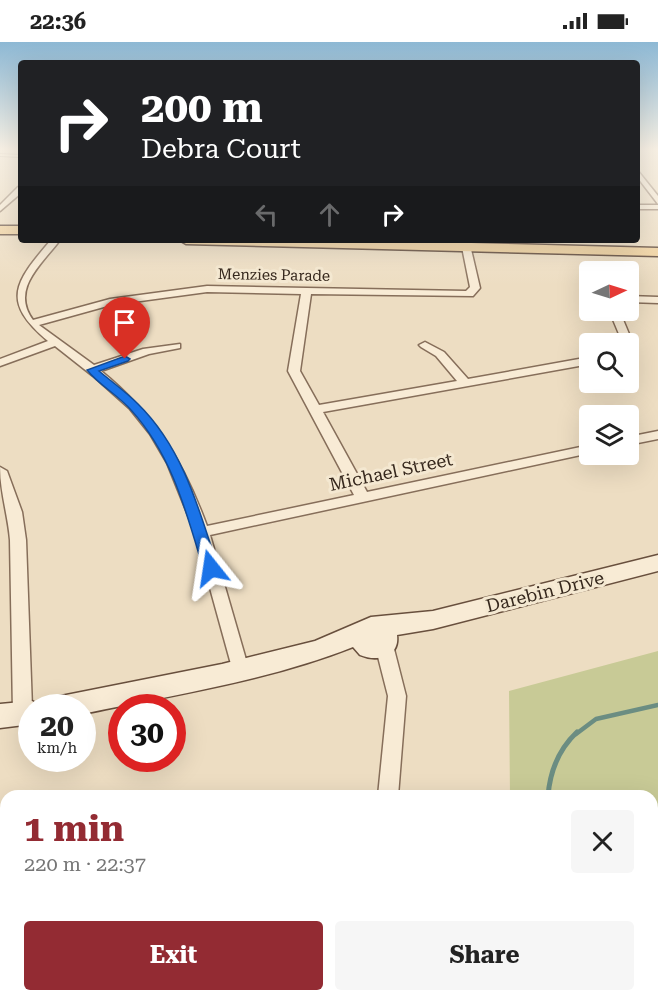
<!DOCTYPE html>
<meta charset="utf-8">
<style>
:root{--surface:#fff;--page:#f6f6f6;--text:#222;--muted:#767676;--accent:#932b33}
body{margin:0;font-family:"Roboto Serif",serif;background:var(--page);color:var(--text);height:100vh;display:flex;flex-direction:column;font-size:22px;white-space:nowrap}
*{box-sizing:border-box;margin:0}
p{font-size:20px;color:var(--muted)}
.icon{flex:none;width:33px;height:33px;fill:none;stroke:currentColor;stroke-width:2;stroke-linecap:round;stroke-linejoin:round}
.map{position:relative;flex:1;overflow:hidden}
.sheet{position:absolute;left:0px;top:748px;width:658px;height:212px;display:flex;flex-direction:column;background:var(--surface);border-radius:18px 18px 0 0;box-shadow:0 6px 24px #0002}
.sheet>*{flex:none}
.top-card{position:absolute;left:18px;top:18px;width:622px;height:183px;border-radius:6px;box-shadow:0 6px 24px #0002;background:#202124;color:#fff;overflow:hidden}
.needle{width:39px;rotate:86deg}
.controls{position:absolute;left:579px;top:219px;display:grid;gap:12px}
.controls a{display:grid;place-items:center;width:60px;height:60px;border-radius:6px;background:var(--surface);box-shadow:0 6px 24px #0002;font-size:30px}
.speed{position:absolute;left:18px;top:652px;display:flex;gap:12px;font-size:30px;font-weight:700;text-align:center}
.speed>*{display:grid;place-content:center;width:78px;height:78px;border-radius:50%;background:var(--surface);box-shadow:0 6px 24px #0002;line-height:1}
.speed small{font-size:15px;font-weight:400}
.speed .limit{border:9px solid #d22;background:#fff;color:#111}
.pin{position:absolute;display:grid;place-items:center;width:51px;height:51px;color:#fff;margin:-62px -26px;border-radius:50% 50% 50% 0;rotate:-45deg;box-shadow:0 0 6px #0007}
.pin .icon{rotate:45deg}
.me{position:absolute;width:66px;margin:-33px;rotate:345deg;stroke-linejoin:round;filter:drop-shadow(0 0 4px #0008)}
.turn{display:flex;align-items:center;gap:21px;height:126px;padding:0 24px;font-size:27px}
.turn .icon{width:78px;height:78px;stroke-width:2.5}
.turn b{display:block;font-size:42px;line-height:51px}
.lanes{display:flex;align-items:center;height:57px;padding:0 24px;background:#0003;justify-content:center;gap:30px;direction:ltr}
.lanes .off{opacity:.35}
.round{display:grid;place-items:center;flex:none;width:63px;height:63px;border-radius:6px;background:var(--page)}
.headline{display:flex;align-items:center;justify-content:space-between;height:102px;padding:0 24px}
h1{font-size:36px;font-weight:700;line-height:45px;color:var(--accent)}
.action{display:flex;gap:12px;margin-top:auto;padding:12px 24px}
.action a{flex:1;height:69px;border-radius:6px;background:var(--accent);color:#fff;font-size:24px;font-weight:700;line-height:69px;text-align:center}
.action a+a{background:var(--page);color:var(--text)}
.status{display:flex;justify-content:space-between;align-items:center;height:42px;padding:0 30px;background:var(--surface);direction:ltr}
.status svg{height:16px;fill:currentColor}
.map>svg:first-child{display:block}
.green{fill:#c8ca96}
.lines{fill:none;stroke-linecap:round;stroke-linejoin:round}
.stream-far1{stroke:#6b8d82;stroke-width:4.5}
.stream{stroke:#6b8d82;stroke-width:5}
.lane-casing{stroke:#866e5a;stroke-width:2}
.street-casing{stroke:#866e5a;stroke-width:3}
.secondary-casing{stroke:#684f3d;stroke-width:3}
.primary-casing{stroke:#543d2e;stroke-width:3}
.lane{fill:#f8ebd5;fill-rule:evenodd}
.street{fill:#f8ebd5;fill-rule:evenodd}
.secondary{fill:#f8ebd5;fill-rule:evenodd}
.primary{fill:#efcf9a;fill-rule:evenodd}
.route{fill:#1a73e8;stroke:#114b97;stroke-width:1.5}
.labels{text-anchor:middle;stroke-width:6;stroke-linejoin:round;paint-order:stroke}
.far-street-label{font-size:15px;fill:#36281d;stroke:#f4e8d1}
.street-label{font-size:18px;fill:#36281d;stroke:#f4e8d1}
</style>
<div class="status"><b>22:36</b><svg viewBox="0 0 49 12"><path d="M0 12V9h3v3zM5 12V6h3v6zM10 12V3h3v9zM15 12V0h3v12zM26 1h20v11H26zM47 4h2v5h-2z"/></svg></div>
<div class="map">
<svg width="658" height="959" viewBox="0 0 658 959">
<rect width="100%" height="100%" fill="#edddc2"/>
<path class="green" d="M 658,609 L 658,959 L 512,959 L 512,954 L 652,954 L 652,754 L 510,754 L 509,649 Z"/>
<g class="lines">
<path class="stream-far1" d="M 576,692 L 596,677 L 658,663"/>
<path class="stream" d="M 548,754 C 550,729 559,707 577,690
M 591,954 L 593,959"/>
<g class="lane-casing">
<path id="lane" d="M 0,112 L 21,113 L 21,115 L 0,114 Z"/>
</g>
<g class="street-casing">
<path id="street" d="M 638,129 L 658,154 L 658,162 L 638,136 Z
M 18,145 L 21,145 L 21,151 L 0,169 L 0,163 Z
M 638,163 L 658,163 L 658,167 L 638,167 Z
M 51,198 L 60,198 C 42,222 10,247 33,278 L 110,257 L 207,244 L 466,249 L 470,245 L 462,205 L 470,203 L 480,246 L 473,254 L 311,252 L 300,329 L 319,363 L 457,339 L 436,314 L 421,305 L 419,303 L 425,300 L 444,310 L 468,337 L 590,315 L 590,322 L 323,370 L 367,450 L 590,403 L 590,411 L 210,493 L 249,628 L 246,633 L 240,635 L 234,633 L 194,488 L 167,421 L 150,392 L 130,367 L 93,334 L 55,304 L 0,324 L 0,317 L 48,299 C 0,259 15,240 51,198 ZM 207,250 L 301,252 L 288,329 L 354,453 L 207,484 C 183,419 155,373 101,329 L 149,312 L 180,306 L 180,302 L 143,307 L 94,323 L 39,283 L 111,263 Z
M 628,254 L 658,255 L 658,261 L 628,260 Z
M 609,268 L 619,268 L 629,292 L 628,304 L 628,302 L 618,302 L 619,292 Z
M 658,389 L 658,397 L 628,403 L 628,395 Z
M 0,425 L 7,429 L 22,470 L 26,498 L 32,666 L 30,677 L 23,679 L 16,677 L 13,671 L 10,498 C 8,473 0,450 0,425 Z
M 384,596 L 390,598 L 393,603 L 406,654 L 398,754 L 378,754 L 388,654 L 375,603 L 378,598 Z
M 6,946 L 6,954 L 29,954 L 27,959 L 0,959 L 1,950 Z
M 353,954 L 379,954 L 379,959 L 353,959 Z"/>
</g>
<g class="secondary-casing">
<path id="secondary" d="M 658,513 L 658,529 L 433,587 L 397,593 C 400,616 376,620 360,613 L 353,605 C 267,639 173,653 82,672 L 82,666 L 32,666 L 32,682 L 0,686 L 0,662 L 32,659 L 43,665 L 47,658 L 56,655 L 222,622 L 315,599 L 371,575 L 433,569 Z"/>
</g>
<g class="primary-casing">
<path id="primary" d="M 0,184 L 21,184 L 21,192 L 0,192 Z
M 179,198 L 355,198 L 658,206 L 658,214 L 186,202 Z"/>
</g>
<use href="#lane" class="lane"/>
<use href="#street" class="street"/>
<use href="#secondary" class="secondary"/>
<use href="#primary" class="primary"/>
</g>
<linearGradient id="sky" x2="0" y2="1"><stop stop-color="#8db8d4"/><stop offset="0.44" stop-color="#f7f0e4"/><stop offset="1" stop-color="#f7f0e4" stop-opacity="0"/></linearGradient>
<rect width="658" height="243" fill="url(#sky)"/>
<path class="route" d="M 125,314 L 130,317 L 128,319 L 99,329 C 112,340 126,350 138,362 C 183,406 199,467 218,526 L 216,529 L 205,529 L 203,526 C 186,469 172,413 131,368 C 118,353 99,343 87,328 Z"/>
<g class="labels">
<g class="far-street-label">
<text transform="translate(274 233) rotate(1)" y="5">Menzies Parade</text>
</g>
<g class="street-label">
<text transform="translate(391 430) rotate(-12)" y="6">Michael Street</text>
<text transform="translate(545 550) rotate(-14)" y="6">Darebin Drive</text>
</g>
</g>
</svg>
<div class="controls">
<a><svg class="needle" viewBox="-14 -14 28 28"><path d="M0-13l5 13h-10z" fill="#e53935"/><path d="M0 13l5-13h-10z" fill="#767676"/></svg></a>
<a><svg class="icon" aria-label="search" viewBox="0 0 24 24"><circle cx="10" cy="10" r="6"/><path d="M15 15l6 6"/></svg></a>
<a><svg class="icon" aria-label="layers" viewBox="0 0 24 24"><path d="M12 4l9 5-9 5-9-5zM3 14l9 5 9-5"/></svg></a>
</div>
<div class="speed"><div>20<small>km/h</small></div><div class="limit">30</div></div>
<div class="pin" style="left:125px;top:317px;background:#d93025"><svg class="icon" aria-label="arrive" viewBox="0 0 24 24"><path d="M6 21V4h12l-3 4 3 4H6"/></svg></div>
<svg class="me" style="left:211px;top:526px" viewBox="-20 -20 40 40"><path d="M0-17L14 15 0 8-14 15z" fill="#1a73e8" stroke="#fff" stroke-width="4"/></svg>
<div class="top-card">
<div class="turn"><svg class="icon" aria-label="right" viewBox="0 0 24 24"><path d="M7 20v-9h11M14 6l5 5-5 5"/></svg><div><b>200 m</b>Debra Court</div></div>
<div class="lanes"><svg class="icon off" aria-label="left" viewBox="0 0 24 24"><path d="M17 20v-9H6M10 6l-5 5 5 5"/></svg><svg class="icon off" aria-label="ahead" viewBox="0 0 24 24"><path d="M12 20V5M6 11l6-6 6 6"/></svg><svg class="icon" aria-label="right" viewBox="0 0 24 24"><path d="M7 20v-9h11M14 6l5 5-5 5"/></svg></div>
</div>
<section class="sheet">
<div class="headline"><div><h1>1 min</h1><p>220 m · 22:37</p></div><a class="round"><svg class="icon" aria-label="close" viewBox="0 0 24 24"><path d="M6 6l12 12M18 6L6 18"/></svg></a></div>
<div class="action"><a>Exit</a><a>Share</a></div>
</section>
</div>
